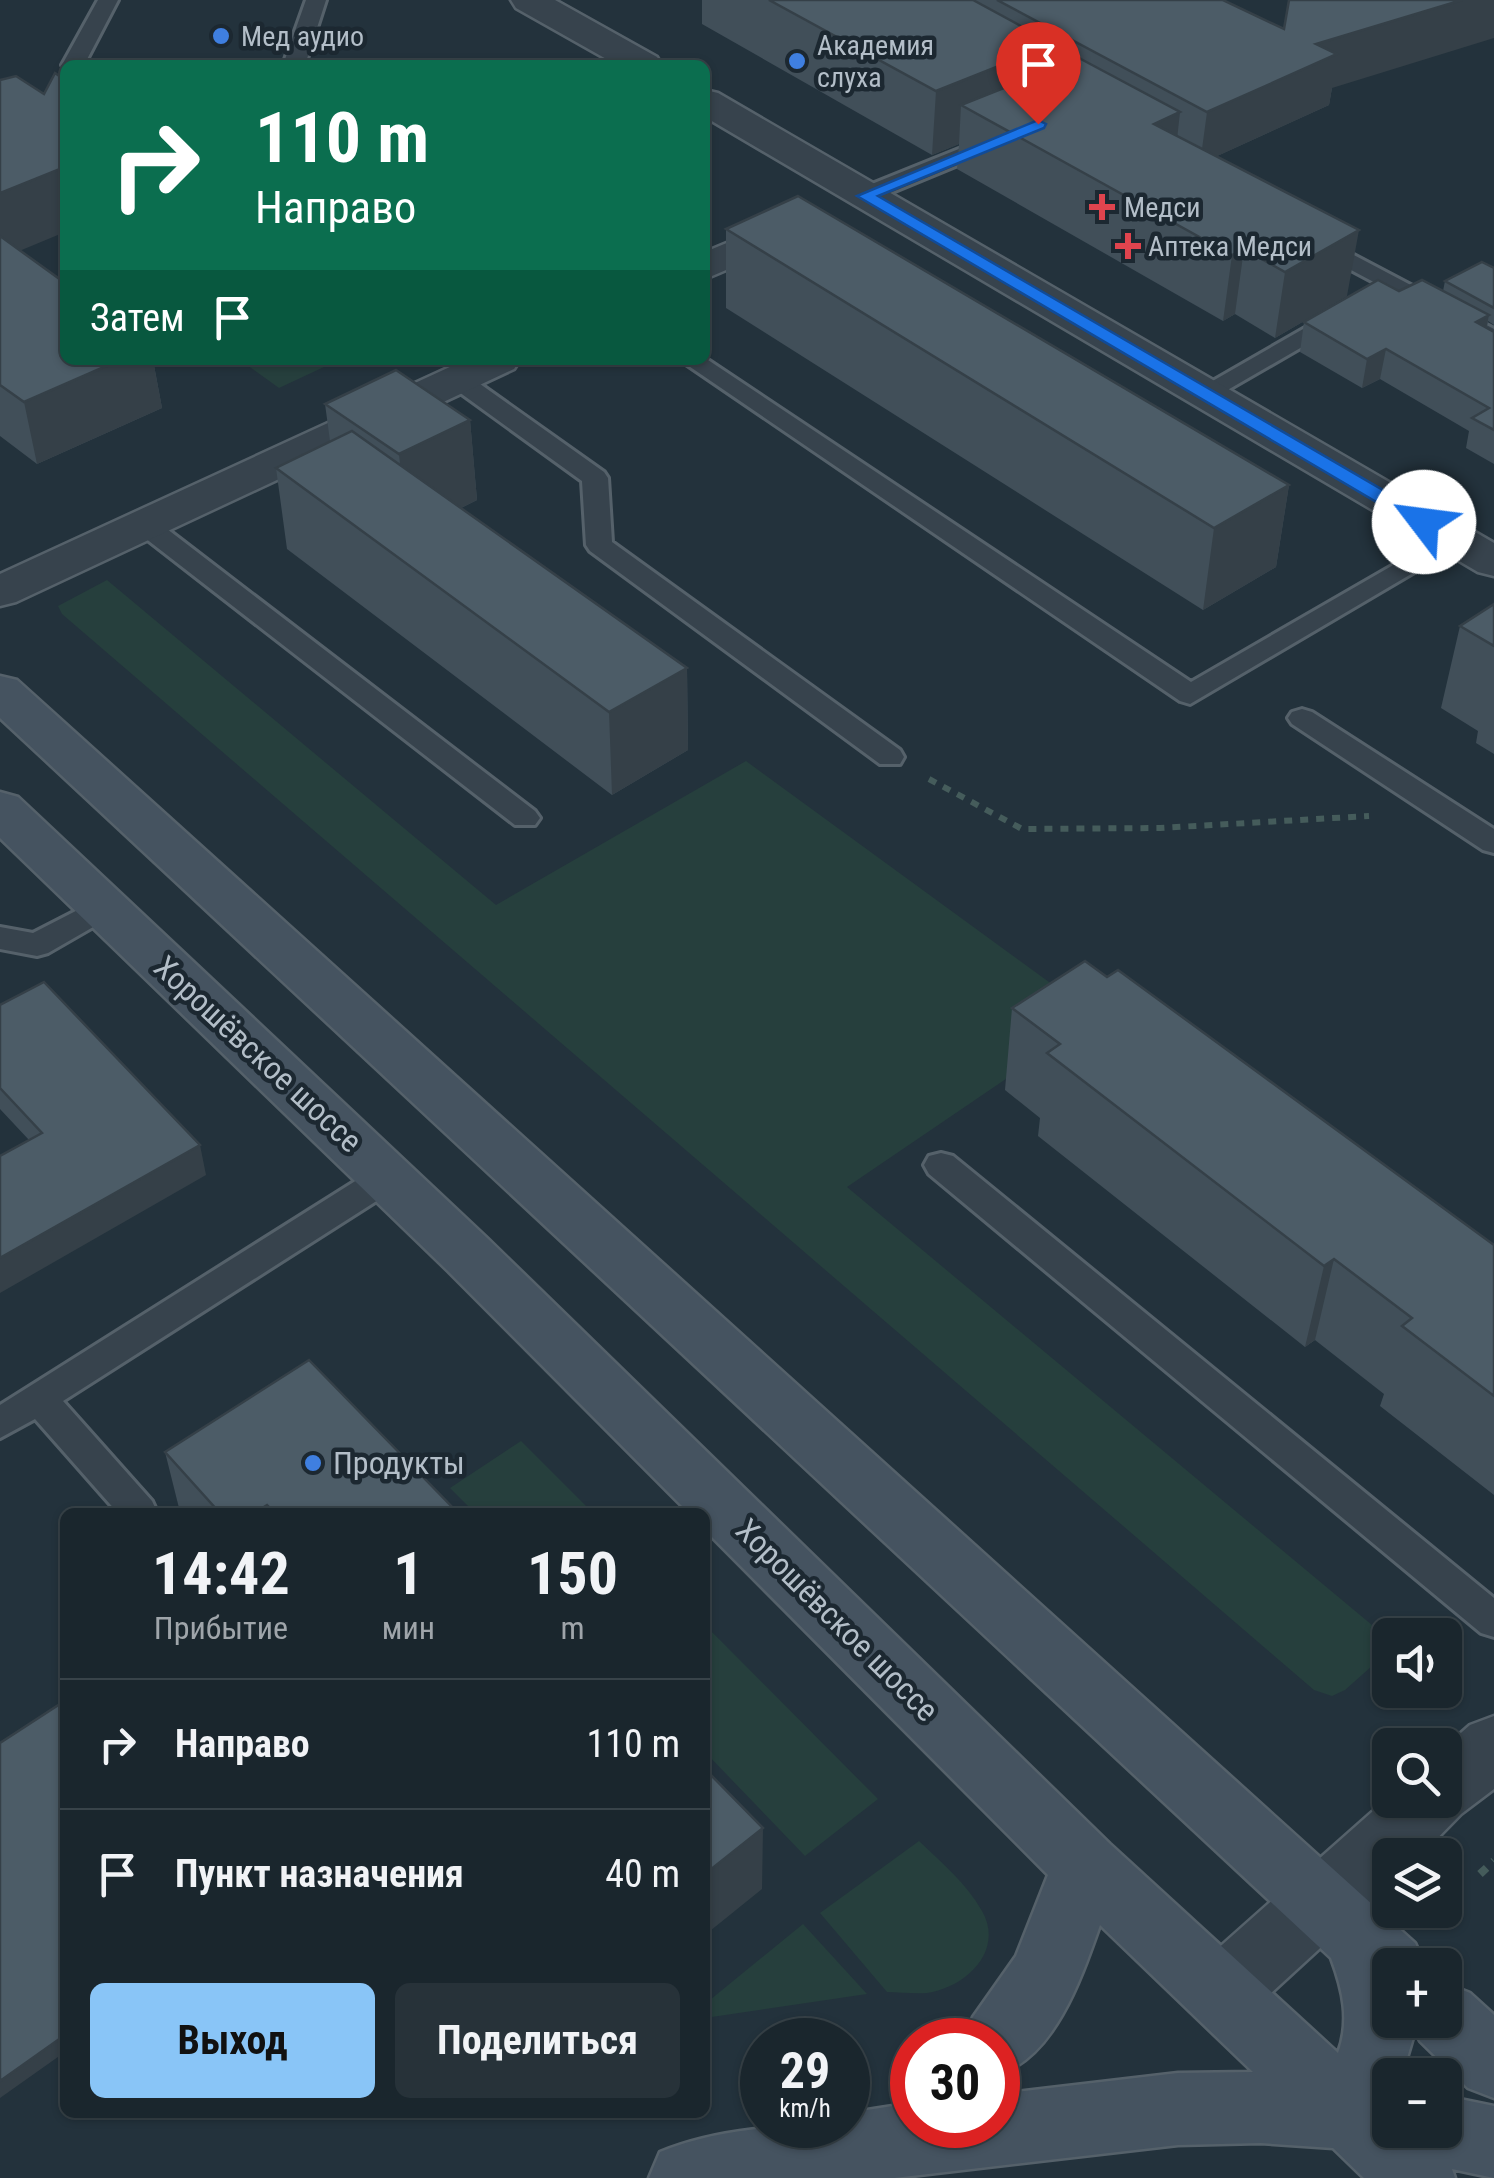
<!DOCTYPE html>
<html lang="ru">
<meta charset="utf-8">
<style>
:root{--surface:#1a262d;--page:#273239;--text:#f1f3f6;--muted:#9fa5aa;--line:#384349;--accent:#89c5f7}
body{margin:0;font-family:"Roboto Condensed",sans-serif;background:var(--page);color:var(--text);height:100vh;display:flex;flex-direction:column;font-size:38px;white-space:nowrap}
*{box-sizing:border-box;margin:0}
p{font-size:32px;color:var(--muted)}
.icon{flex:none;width:55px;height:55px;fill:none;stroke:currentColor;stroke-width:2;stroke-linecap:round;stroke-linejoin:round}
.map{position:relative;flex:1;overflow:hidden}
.details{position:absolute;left:60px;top:1508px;width:650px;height:610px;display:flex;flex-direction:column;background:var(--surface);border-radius:15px;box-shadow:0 2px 8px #0004,0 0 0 2px var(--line)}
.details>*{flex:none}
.top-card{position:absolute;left:60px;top:60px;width:650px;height:305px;border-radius:15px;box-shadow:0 2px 8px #0004,0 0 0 2px var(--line);background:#0b6e4f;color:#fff;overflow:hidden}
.fabs{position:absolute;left:1372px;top:1618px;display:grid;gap:20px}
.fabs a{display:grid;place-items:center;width:90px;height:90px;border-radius:15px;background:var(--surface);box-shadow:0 2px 8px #0004,0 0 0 2px var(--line);font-size:50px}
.speed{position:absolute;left:740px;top:2018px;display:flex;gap:20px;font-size:50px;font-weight:700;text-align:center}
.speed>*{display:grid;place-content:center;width:130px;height:130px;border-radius:50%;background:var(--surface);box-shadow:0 2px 8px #0004,0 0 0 2px var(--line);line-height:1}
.speed small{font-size:25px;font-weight:400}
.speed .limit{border:15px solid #d22;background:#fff;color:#111}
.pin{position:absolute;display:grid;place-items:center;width:85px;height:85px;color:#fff;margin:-102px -42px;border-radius:50% 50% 50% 0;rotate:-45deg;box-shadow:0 0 10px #0007}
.pin .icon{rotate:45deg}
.me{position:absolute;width:110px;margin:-55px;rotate:300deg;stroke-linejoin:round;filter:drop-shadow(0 0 8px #0008)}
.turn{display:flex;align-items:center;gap:35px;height:210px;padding:0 30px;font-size:45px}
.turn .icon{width:130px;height:130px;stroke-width:2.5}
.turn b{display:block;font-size:70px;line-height:85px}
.then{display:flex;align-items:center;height:95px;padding:0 30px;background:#0003;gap:20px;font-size:38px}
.eta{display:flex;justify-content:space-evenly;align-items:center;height:170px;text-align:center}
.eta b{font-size:60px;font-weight:700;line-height:70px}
.button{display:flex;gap:20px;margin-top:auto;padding:20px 30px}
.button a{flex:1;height:115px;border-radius:15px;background:var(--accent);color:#111;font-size:40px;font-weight:700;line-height:115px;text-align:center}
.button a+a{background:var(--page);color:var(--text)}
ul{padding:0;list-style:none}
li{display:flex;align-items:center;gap:30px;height:130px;padding:0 30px;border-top:2px solid var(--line)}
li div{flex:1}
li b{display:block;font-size:38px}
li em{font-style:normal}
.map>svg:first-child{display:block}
.green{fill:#263f3d}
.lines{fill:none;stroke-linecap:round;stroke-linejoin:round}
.lane-casing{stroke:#55616a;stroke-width:6}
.street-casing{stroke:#55616a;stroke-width:5}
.secondary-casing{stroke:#55616a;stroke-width:5}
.path-far1{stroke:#455c5b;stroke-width:6;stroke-dasharray:8 8;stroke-linecap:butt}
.path{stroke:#455c5b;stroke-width:8;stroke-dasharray:9 9;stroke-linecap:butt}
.lane{fill:#37434d;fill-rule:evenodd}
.street{fill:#37434d;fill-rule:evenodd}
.secondary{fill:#455360;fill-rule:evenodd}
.wall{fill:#414f59}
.shaded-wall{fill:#354048}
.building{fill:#4c5c67;stroke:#354048;stroke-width:2.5}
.route{fill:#1a73e8;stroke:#114b97;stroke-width:2.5}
.shop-dot{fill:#3f7fe0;stroke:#1c2831;stroke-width:4}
.health-dot{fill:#e0444e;stroke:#1c2831;stroke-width:4}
.labels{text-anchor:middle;stroke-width:9;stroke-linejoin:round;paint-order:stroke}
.far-poi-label{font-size:28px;fill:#b3bec8;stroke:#1c2831;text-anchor:start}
.street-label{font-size:32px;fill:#b3bec8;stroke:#1c2831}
.poi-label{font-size:32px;fill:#b3bec8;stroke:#1c2831;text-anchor:start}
</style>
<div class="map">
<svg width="1494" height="2178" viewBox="0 0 1494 2178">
<rect width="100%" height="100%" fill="#23323c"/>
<path class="green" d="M 240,360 L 339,360 L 279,388 Z
M 107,580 L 496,905 L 746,761 L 1097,1017 L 847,1187 L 1390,1640 L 1390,1650 L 1345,1690 L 1332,1696 L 1314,1690 L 62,614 L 58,606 Z
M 521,1441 L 592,1512 L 474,1512 L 450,1488 Z
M 705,1625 L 878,1799 L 805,1856 L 705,1752 Z
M 919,1841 C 942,1863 966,1883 982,1911 C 1005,1951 965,1988 927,1993 C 914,1994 900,1992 887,1992 L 820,1913 Z
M 803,1924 L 867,1994 L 705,2018 L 705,2004 Z"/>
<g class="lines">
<g class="lane-casing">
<path id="lane" d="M 98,0 L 118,0 L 84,65 L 65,65 L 65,69 L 62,65 Z
M 306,0 L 326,0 L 305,65 L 283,65 Z
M 996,134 L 1004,136 L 1007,141 L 1004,146 L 873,200 L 865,202 L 853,195 L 857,190 Z
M 1314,234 L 1494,329 L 1494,346 L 1306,246 L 1302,241 Z
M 1338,309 L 1350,316 L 1347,321 L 1212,399 L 1194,399 L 1190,394 Z
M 705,358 L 1191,682 L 1447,534 L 1456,532 L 1469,540 L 1190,704 L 1180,701 L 680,360 Z
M 457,372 L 466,374 L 604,472 L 608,478 L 612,542 L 900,750 L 904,757 L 900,764 L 880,764 L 590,551 L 586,545 L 582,481 L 448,384 L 445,379 Z
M 145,517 L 154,519 L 535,811 L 540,818 L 535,825 L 515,825 L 136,531 L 132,525 L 136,519 Z
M 1302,709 L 1312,712 L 1494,829 L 1494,853 L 1483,850 L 1292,724 L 1288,718 L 1292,712 Z
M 103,897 L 114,901 L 118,908 L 114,915 L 48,953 L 37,956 L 0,949 L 0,927 L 33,933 Z
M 941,1153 L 953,1156 L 1494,1598 L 1494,1637 L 1481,1633 L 929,1174 L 924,1165 L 929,1156 Z
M 388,1164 L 400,1168 L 405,1177 L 400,1186 L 63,1401 L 152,1501 L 157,1512 L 117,1512 L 35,1419 L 0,1438 L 0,1405 L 376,1168 Z"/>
</g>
<g class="street-casing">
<path id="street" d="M 511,0 L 555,0 L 657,57 L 662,65 L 617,65 L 516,8 Z
M 705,90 L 718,93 L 1494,543 L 1494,576 L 1478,572 L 705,117 Z
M 794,215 L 808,219 L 814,227 L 808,235 L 705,279 L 705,252 Z
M 465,360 L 520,360 L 514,369 L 16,602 L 0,606 L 0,574 Z
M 1494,1716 L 1494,1789 L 1461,1814 L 1421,1855 L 1390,1855 L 1390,1884 L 1246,2016 L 1221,2026 L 1196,2016 L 1185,1992 L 1196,1968 L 1390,1796 L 1390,1800 L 1445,1800 L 1445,1747 L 1470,1725 Z"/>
</g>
<g class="secondary-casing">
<path id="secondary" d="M 0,676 L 17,680 L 1415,1943 L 1425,1965 L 1390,1965 L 1390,2020 L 1445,2020 L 1445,1983 L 1470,1993 L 1494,2015 L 1494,2098 L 1468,2088 L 1420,2041 L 1415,2031 L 1402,2075 L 1390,2075 L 1390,2130 L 1445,2130 L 1445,2096 L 1494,2106 L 1494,2178 L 1452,2169 L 1455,2178 L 1364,2178 L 1333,2148 L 1261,2143 L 1178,2145 L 894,2178 L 649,2178 L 660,2152 C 719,2128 784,2125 848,2125 L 848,2113 L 912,2103 L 912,2125 L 998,2125 L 998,2094 L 1178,2073 L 1253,2072 L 1100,1925 C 1081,1979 1055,2056 998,2075 L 998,2040 L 962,2040 L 973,2017 L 1016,1956 L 1048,1875 L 705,1530 L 705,1512 L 688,1512 L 447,1270 L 0,838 L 0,792 L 18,797 L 487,1238 L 1110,1844 L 1338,2053 C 1350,2021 1343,1990 1331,1958 L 0,718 Z"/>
</g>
<path class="path-far1" d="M 929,779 L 1022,829 L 1160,828 L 1369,816"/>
<path class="path" d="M 1480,1874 L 1494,1861"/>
<use href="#lane" class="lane"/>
<use href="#street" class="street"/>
<use href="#secondary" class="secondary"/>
</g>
<path class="wall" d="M 702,0 L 1223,0 L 1332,88 L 1329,105 L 1217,156 L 1347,296 L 1275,338 L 1235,314 L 1223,321 L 957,169 L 959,144 L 932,155 L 702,24 Z
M 0,80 L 20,250 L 65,360 L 153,360 L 162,408 L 37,464 L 0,436 Z
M 726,229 L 1289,485 L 1276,567 L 1203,610 L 726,308 Z
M 1494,268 L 1494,325 L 1488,321 L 1487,328 L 1494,332 L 1494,464 L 1466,448 L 1469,431 L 1380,379 L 1362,388 L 1300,352 L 1304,322 L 1399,291 L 1443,291 L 1445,281 Z
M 325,404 L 470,420 L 477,500 L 461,508 L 687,668 L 688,750 L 612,795 L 287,549 L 276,468 L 330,441 Z
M 1494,604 L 1494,754 L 1476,743 L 1478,731 L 1441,708 L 1460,626 Z
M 0,1005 L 206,1175 L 29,1140 L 0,1109 Z
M 1012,1008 L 1494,1245 L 1494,1495 L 1380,1406 L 1384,1394 L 1315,1340 L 1305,1347 L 1038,1136 L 1040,1118 L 1005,1090 Z
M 165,1452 L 457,1512 L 180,1512 Z"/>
<path class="shaded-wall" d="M 1462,0 L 1494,0 L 1494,38 L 1332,88 L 1329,105 L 1200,164 L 1207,112 L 1316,44 Z
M 1054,44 L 1048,107 L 961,105 L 959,144 L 932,155 L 936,91 Z
M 1180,112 L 1173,176 L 1154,124 Z
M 65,167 L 65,232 L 0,259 L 0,193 Z
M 1359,230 L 1347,296 L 1275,338 L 1285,272 Z
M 1244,249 L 1235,314 L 1223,321 L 1232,255 Z
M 1489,315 L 1483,345 L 1476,322 Z
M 1386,349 L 1380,379 L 1362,388 L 1367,359 Z
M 120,360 L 153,360 L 162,408 L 37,464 L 24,402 Z
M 470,420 L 477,500 L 407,535 L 399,454 Z
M 1289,485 L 1276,567 L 1203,610 L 1214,528 Z
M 687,668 L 688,750 L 612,795 L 609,712 Z
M 200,1145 L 206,1175 L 0,1293 L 0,1258 Z
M 1334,1259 L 1315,1340 L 1305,1347 L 1324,1266 Z
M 267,1505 L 269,1512 L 256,1512 Z
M 763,1828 L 762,1889 L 705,1935 L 705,1874 Z
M 65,2035 L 65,2052 L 0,2098 L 0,2081 Z"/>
<path class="building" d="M 769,0 L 973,0 L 1054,44 L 936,91 Z
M 997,0 L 1223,0 L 1284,29 L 1289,0 L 1462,0 L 1316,44 L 1337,54 L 1207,112 Z
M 1079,58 L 1180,112 L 1154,124 L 1359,230 L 1285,272 L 1244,249 L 1232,255 L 961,105 Z
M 55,73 L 65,80 L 65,167 L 0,193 L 0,80 L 16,76 L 44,94 Z
M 798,196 L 1289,485 L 1214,528 L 726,229 Z
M 0,236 L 65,283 L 65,360 L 120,360 L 24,402 L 0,385 Z
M 1482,262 L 1494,268 L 1494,308 L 1445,281 Z
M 1378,280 L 1399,291 L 1422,280 L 1489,315 L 1476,322 L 1494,332 L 1494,430 L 1472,418 L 1489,408 L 1386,349 L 1367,359 L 1304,322 Z
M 396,370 L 470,420 L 399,454 L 325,404 Z
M 352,431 L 687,668 L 609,712 L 276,468 Z
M 1494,604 L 1494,646 L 1460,626 Z
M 1085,961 L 1107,977 L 1118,970 L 1494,1245 L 1494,1396 L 1402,1326 L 1412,1318 L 1334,1259 L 1324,1266 L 1047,1053 L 1060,1044 L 1012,1008 Z
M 44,982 L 200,1145 L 0,1258 L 0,1156 L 42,1133 L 0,1088 L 0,1005 Z
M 309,1360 L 457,1512 L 274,1512 L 267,1505 L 256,1512 L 219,1512 L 165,1452 Z
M 60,1704 L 65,1710 L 65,2035 L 0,2081 L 0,1743 Z
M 705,1769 L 763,1828 L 705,1874 Z"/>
<path class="route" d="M 1038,120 L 1046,124 L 1044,128 L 878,196 L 1431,518 L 1431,526 L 1417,526 L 857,196 Z"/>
<g class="shop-dot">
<circle cx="221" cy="36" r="10"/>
<circle cx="797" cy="61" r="10"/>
<circle cx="313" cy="1463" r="10"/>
</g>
<g class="health-dot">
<path d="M1097 192h10v10h10v10h-10v10h-10v-10h-10v-10h10z"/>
<path d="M1123 231h10v10h10v10h-10v10h-10v-10h-10v-10h10z"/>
</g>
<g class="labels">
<g class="far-poi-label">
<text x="241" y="46">Мед аудио</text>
<text x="817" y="55">Академия<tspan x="817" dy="32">слуха</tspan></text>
<text x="1124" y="217">Медси</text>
<text x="1148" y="256">Аптека Медси</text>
</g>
<g class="street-label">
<text transform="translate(258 1054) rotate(43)" y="11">Хорошёвское шоссе</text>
<text transform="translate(837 1620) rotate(45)" y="11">Хорошёвское шоссе</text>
</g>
<g class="poi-label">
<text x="333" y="1474">Продукты</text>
</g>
</g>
</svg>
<div class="fabs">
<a><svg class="icon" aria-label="sound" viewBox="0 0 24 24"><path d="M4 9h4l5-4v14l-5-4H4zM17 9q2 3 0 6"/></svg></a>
<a><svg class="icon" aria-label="search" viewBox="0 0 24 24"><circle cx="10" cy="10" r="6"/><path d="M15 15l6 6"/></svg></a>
<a><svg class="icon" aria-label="layers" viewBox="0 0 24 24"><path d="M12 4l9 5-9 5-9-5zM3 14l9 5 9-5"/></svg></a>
<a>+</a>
<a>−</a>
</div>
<div class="speed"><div>29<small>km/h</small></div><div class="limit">30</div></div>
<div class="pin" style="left:1038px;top:124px;background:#d93025"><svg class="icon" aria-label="arrive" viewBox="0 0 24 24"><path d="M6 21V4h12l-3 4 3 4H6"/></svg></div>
<svg class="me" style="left:1424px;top:522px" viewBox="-20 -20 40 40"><circle r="19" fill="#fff"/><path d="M0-13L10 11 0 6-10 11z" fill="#1a73e8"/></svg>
<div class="top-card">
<div class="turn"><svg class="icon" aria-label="right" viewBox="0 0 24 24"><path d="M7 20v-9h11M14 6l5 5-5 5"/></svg><div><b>110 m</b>Направо</div></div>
<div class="then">Затем<svg class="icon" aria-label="arrive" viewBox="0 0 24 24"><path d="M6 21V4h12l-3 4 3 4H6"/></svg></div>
</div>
<section class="details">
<div class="eta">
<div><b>14:42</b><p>Прибытие</p></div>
<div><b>1</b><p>мин</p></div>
<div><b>150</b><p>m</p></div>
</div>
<ul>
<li><svg class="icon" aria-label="right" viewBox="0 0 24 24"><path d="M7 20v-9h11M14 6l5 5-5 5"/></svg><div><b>Направо</b></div><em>110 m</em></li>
<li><svg class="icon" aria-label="arrive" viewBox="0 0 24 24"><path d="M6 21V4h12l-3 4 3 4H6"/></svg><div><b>Пункт назначения</b></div><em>40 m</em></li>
</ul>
<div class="button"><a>Выход</a><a>Поделиться</a></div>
</section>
</div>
